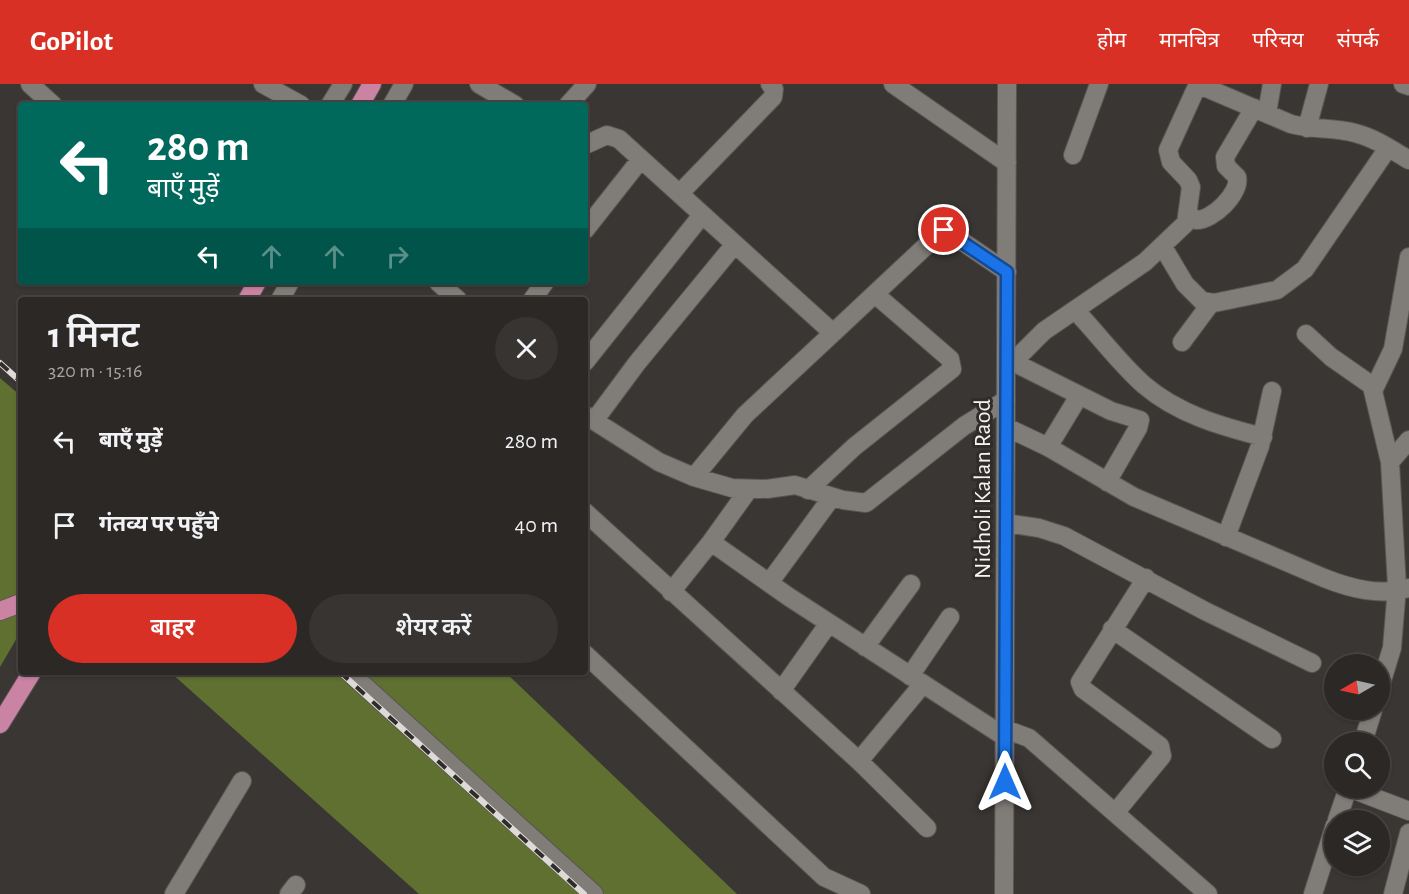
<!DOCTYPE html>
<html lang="hi">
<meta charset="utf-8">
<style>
:root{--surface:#2c2826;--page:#383432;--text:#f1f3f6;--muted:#a6a6a7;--line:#484443;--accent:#d93025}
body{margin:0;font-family:"Alegreya Sans","Noto Sans Devanagari",sans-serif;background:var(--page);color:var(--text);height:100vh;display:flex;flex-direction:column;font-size:22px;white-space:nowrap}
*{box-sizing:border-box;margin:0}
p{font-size:20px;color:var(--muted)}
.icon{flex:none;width:33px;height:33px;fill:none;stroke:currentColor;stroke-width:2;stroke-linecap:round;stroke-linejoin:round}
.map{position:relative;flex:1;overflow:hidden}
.drawer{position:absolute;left:18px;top:213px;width:570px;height:378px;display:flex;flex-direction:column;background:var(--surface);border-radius:6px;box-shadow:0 2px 4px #0004,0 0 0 2px var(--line)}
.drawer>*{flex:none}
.banner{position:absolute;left:18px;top:18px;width:570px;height:183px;border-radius:6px;box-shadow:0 2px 4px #0004,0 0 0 2px var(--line);background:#00695c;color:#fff;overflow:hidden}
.needle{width:39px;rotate:261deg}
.fabs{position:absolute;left:1324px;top:570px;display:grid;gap:12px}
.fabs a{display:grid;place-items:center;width:66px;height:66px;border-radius:50%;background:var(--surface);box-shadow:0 2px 4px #0004,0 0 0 2px var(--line);font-size:30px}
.pin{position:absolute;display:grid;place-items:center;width:51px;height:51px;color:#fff;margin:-26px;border:3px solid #fff;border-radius:50%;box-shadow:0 2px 6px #0007}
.me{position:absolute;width:66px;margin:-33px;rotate:0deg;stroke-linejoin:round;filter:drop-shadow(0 0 4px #0008)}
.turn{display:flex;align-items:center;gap:21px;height:126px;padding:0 30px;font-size:27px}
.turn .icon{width:78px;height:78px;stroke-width:2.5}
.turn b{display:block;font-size:42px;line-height:51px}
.lanes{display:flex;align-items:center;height:57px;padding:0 30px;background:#0003;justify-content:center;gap:30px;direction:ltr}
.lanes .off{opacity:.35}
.round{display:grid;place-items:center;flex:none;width:63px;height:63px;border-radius:32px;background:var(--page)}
.head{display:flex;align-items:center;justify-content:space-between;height:102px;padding:0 30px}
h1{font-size:36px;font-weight:600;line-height:45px}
.cta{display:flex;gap:12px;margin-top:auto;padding:12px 30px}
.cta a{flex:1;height:69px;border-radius:36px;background:var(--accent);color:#fff;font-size:24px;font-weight:600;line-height:69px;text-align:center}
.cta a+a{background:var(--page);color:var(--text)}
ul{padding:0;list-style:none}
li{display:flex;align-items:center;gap:18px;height:84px;padding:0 30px}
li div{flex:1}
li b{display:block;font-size:22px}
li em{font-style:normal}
header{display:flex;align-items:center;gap:36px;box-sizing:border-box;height:84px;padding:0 30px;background:var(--accent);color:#fff}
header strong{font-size:28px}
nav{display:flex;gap:33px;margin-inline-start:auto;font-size:21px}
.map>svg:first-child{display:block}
.forest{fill:#5f7031}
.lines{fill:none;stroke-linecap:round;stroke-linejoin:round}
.minor-casing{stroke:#585553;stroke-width:20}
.major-casing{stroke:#585553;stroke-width:20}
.minor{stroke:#807c78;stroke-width:18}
.major{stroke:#ca83a3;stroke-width:18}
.rail-casing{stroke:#dddad8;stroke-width:6}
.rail{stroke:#302c29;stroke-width:4;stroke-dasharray:11;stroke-linecap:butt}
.route-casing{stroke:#114b97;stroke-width:15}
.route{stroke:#1a73e8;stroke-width:10}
.labels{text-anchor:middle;stroke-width:6;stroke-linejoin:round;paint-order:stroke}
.street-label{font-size:24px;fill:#f6f4f2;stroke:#302c29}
</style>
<header>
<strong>GoPilot</strong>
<nav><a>होम</a><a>मानचित्र</a><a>परिचय</a><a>संपर्क</a></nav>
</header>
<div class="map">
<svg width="1409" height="810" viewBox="0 0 1409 810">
<rect width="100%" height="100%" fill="#3a3633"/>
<path class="forest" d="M 0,294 L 21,312 L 21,547 L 0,583 Z
M 170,588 L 505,588 L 737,810 L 419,810 Z"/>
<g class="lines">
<g class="minor-casing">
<path id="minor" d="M 30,0 L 53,21
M 263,0 L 301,21
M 479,0 L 515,21
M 893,0 L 1007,79
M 1197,0 L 1291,40 C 1312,46 1334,43 1355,49 C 1375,54 1392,66 1409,76
M 1403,0 L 1409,2
M 330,21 L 343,0
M 392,21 L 404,0
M 568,21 L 587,0
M 1267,29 L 1272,0
M 1307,44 L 1319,0
M 585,61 L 607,51 L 619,55 L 833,249 L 944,145 L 1007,188
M 1073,71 L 1099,0
M 680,109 L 773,13 L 774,5 L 770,0
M 1189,131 L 1196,136 C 1212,137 1241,109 1237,93 L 1226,82 L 1225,73 L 1254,24
M 585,146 L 641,75
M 1163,163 L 1185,200 L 1202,217 L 1214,219 L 1277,206 L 1305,185 L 1388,64
M 438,198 L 458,216
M 280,216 L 290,198
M 532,216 L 545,198
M 1075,226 C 1098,250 1119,279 1144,301 C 1178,330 1220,342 1263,353
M 1306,250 L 1331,273 L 1374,303
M 1182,258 L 1211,219
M 585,278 L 702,131
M 1013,278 L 1111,327 L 1140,336 L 1138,344 L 1107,398
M 1007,284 L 1044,247 L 1145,178 L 1186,139 L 1191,103 L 1188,96 L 1171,78 L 1168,66 L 1198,0
M 585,331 L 659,378 L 694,393 L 745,331 L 833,249
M 594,337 L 637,279 L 735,160
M 1006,343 L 1048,363 L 1134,413 L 1324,494 C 1352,505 1379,512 1409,504
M 1048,363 L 1079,312
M 1390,378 L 1409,356
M 694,393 L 732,404 L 767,405 L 795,401 L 843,416 L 866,419 L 964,342 L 1006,316
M 749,405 L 711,458 L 789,513 L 1005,653
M 808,406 L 854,363 L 952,285 L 950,275 L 876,211
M 585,428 L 859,677 L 923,600
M 1006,439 L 1039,444 L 1064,452 L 1205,527 L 1312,579
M 1226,453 L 1260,362 L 1272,307
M 769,499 L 832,413
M 671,508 L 711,458
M 1112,545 L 1272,655
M 865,563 L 911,500
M 585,570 L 824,793 L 861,810
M 349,588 L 594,810
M 910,592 L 950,533
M 1380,603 L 1392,564 L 1397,503 L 1390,378 L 1373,307 L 1393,265 L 1409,173
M 781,607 L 829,539
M 1005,645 L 1029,654 L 1208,810
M 1363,658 L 1373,626
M 859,677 L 927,744
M 1349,704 L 1409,727
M 1115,729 L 1162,672 L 1160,662 L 1083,605 L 1080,598 L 1146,494
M 1337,736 L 1348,704
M 174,810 L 242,697
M 289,810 L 296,801
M 1004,810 L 1007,0
M 1313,810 L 1335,741
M 1393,810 L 1409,749"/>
</g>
<g class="major-casing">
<path id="major" d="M 360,21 L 372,0
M 247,216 L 257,198
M 0,527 L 21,519
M 0,640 L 32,588"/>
</g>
<use href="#minor" class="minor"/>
<use href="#major" class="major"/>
<g class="rail-casing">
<path id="rail" d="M 0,279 L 21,298
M 340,588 L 584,810"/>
</g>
<use href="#rail" class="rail"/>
</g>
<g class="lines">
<g class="route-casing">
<path id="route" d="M 944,146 L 1007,188 L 1005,698"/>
</g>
<use href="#route" class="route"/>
</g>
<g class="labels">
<g class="street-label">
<text transform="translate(982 405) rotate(-90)" y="8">Nidholi Kalan Raod</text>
</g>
</g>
</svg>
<div class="fabs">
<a><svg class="needle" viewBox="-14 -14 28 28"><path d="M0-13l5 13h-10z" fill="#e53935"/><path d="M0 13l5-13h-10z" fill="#a6a6a7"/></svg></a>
<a><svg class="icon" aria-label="search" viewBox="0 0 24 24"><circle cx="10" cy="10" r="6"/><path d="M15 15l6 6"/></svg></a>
<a><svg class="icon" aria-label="layers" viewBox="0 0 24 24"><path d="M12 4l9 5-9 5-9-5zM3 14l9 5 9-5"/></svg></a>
</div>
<div class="pin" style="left:944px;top:146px;background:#d93025"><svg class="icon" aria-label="arrive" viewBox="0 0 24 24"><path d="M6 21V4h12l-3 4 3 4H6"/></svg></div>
<svg class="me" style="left:1005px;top:698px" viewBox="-20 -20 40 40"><path d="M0-17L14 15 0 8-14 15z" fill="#1a73e8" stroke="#fff" stroke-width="4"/></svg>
<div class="banner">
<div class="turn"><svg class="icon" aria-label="left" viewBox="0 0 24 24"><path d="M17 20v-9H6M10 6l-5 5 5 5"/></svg><div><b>280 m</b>बाएँ मुड़ें</div></div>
<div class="lanes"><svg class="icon" aria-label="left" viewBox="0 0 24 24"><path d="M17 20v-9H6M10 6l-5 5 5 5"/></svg><svg class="icon off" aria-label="ahead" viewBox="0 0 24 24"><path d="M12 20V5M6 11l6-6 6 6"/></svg><svg class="icon off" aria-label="ahead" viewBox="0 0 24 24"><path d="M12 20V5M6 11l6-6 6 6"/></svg><svg class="icon off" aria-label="right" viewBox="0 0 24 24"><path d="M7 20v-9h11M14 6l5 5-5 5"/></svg></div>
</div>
<section class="drawer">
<div class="head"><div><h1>1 मिनट</h1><p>320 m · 15:16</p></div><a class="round"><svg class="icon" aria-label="close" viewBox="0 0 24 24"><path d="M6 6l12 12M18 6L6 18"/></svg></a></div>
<ul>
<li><svg class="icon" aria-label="left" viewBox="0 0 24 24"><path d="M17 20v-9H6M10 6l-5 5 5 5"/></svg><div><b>बाएँ मुड़ें</b></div><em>280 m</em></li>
<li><svg class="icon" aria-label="arrive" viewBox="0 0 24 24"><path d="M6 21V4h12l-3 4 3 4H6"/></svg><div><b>गंतव्य पर पहुँचे</b></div><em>40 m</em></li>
</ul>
<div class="cta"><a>बाहर</a><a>शेयर करें</a></div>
</section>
</div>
